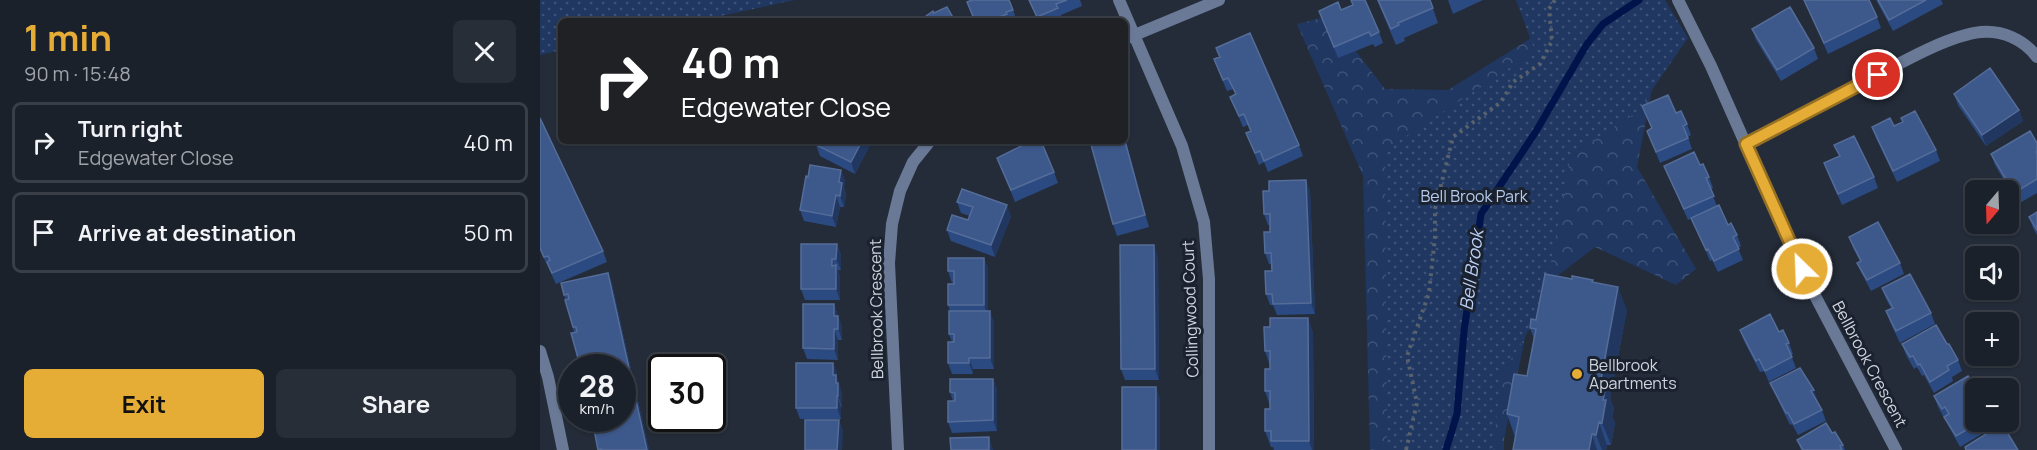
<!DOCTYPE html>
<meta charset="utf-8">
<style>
:root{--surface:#1b212b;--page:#282e37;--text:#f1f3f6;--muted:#a0a3a9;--line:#393e47;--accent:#e6ad36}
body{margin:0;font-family:Manrope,sans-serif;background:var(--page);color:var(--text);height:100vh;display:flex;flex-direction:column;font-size:22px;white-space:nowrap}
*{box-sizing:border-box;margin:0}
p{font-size:20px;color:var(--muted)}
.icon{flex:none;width:33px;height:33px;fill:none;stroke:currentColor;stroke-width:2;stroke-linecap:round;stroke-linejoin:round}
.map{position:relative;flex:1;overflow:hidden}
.panel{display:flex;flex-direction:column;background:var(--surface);width:540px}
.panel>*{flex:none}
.guide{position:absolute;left:18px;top:18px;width:570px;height:126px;border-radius:9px;box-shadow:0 2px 4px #0004,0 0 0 2px var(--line);background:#202124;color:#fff;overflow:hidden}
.needle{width:39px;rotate:199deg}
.buttons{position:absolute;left:1425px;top:180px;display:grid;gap:12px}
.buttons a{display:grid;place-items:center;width:54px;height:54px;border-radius:9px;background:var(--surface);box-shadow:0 2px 4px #0004,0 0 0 2px var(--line);font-size:30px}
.speed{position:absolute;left:18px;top:354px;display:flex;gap:12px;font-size:30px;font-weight:700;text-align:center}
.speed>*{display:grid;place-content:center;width:78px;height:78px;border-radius:50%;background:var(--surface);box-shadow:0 2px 4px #0004,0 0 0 2px var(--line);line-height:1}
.speed small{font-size:15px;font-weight:400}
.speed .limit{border:3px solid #111;border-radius:9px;background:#fff;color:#111}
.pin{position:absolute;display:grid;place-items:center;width:51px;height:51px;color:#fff;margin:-26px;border:3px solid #fff;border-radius:50%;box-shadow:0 2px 6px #0007}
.me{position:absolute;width:66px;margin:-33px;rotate:336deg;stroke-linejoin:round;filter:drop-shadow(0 0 4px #0008)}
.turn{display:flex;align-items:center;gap:21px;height:126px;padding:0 24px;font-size:27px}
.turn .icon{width:78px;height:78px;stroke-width:2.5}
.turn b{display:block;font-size:42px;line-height:51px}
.round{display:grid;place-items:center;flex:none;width:63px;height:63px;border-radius:9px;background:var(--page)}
.overview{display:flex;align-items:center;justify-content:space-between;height:102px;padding:0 24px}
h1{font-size:36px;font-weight:700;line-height:45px;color:var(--accent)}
.button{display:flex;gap:12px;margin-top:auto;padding:12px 24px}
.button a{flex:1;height:69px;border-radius:9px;background:var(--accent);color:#111;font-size:24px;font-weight:700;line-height:69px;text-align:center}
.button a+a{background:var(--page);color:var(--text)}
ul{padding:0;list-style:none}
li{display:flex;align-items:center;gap:18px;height:81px;margin:0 12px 9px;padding:0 12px;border:3px solid var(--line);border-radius:9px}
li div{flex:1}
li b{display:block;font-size:22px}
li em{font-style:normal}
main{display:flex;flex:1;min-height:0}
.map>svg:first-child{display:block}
.forest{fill:url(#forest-crowns)}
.park{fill:url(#park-dots)}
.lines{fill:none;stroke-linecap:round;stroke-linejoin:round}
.stream{stroke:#00134b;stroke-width:7}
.path{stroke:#59616c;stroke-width:4;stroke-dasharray:3 4.5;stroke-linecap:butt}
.minor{stroke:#697996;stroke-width:12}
.wall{fill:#2b4a81}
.shaded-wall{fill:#213760}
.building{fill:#3d588b;stroke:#546c98;stroke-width:1.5}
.route-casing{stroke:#967023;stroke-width:15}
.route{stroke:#e6ad36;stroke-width:10}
.poi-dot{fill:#e6ad36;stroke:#1b222f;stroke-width:2}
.labels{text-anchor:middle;stroke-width:6;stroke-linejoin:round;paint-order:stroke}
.park-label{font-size:16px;fill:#b5caee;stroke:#1b222f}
.street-label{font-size:16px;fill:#cfd5dd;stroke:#1b222f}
.poi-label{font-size:16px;fill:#cfd5dd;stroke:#1b222f;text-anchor:start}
.water-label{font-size:18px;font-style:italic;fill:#bbd0f4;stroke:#1b222f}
</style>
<main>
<section class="panel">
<div class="overview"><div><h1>1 min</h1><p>90 m · 15:48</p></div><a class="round"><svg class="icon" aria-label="close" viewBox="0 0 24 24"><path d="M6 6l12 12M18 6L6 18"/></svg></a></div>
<ul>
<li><svg class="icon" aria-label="right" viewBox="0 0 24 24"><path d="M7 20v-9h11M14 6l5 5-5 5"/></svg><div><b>Turn right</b><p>Edgewater Close</p></div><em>40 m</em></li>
<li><svg class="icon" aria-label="arrive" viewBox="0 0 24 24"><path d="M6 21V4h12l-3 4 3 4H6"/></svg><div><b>Arrive at destination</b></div><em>50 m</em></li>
</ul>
<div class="button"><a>Exit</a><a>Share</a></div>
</section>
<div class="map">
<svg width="1497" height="450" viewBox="0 0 1497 450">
<defs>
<pattern id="forest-crowns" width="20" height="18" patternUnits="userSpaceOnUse" patternTransform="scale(1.5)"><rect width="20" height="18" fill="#1f3761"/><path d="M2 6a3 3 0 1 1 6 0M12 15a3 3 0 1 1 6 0" fill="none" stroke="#3e5377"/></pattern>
<pattern id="park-dots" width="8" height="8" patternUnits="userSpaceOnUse" patternTransform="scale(1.5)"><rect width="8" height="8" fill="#1f3761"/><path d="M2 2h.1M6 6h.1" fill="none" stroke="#3e5377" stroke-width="1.8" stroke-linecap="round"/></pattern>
</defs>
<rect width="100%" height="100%" fill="#242c39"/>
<path class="forest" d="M 789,16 L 845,89 L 908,90 L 996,35 L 1116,68 L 1097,167 L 1156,269 L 1136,285 L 1055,247 L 994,294 L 964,439 L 964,450 L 830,450 L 823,176 L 757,24 Z"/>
<path class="park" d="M 0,0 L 255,0 L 157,21 L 21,21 L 21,50 L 0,55 Z
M 976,0 L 1125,0 L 1148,38 L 1096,113 L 1031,154 L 1003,305 L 978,349 L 961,374 L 953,450 L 847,450 L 845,150 L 995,51 Z"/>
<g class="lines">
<path class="stream" d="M 906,450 L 917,414 L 924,331 L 941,214 L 995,133 L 1047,44 L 1063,24 L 1099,0"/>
<path class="path" d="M 866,450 L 877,403 L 867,356 L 889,293 L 895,237 L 895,209 L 913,137 L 961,102 L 973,82 L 1000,64 L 1012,41 L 1009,9 L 1015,0"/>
<path class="minor" d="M 579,0 L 642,146 L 664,222 L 669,279 L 669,450
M 1138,0 L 1171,66 L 1261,269 L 1356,450
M 585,39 L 679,0
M 1206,144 C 1249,122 1292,99 1336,76 C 1364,61 1410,35 1441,32 C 1463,30 1484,40 1497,57
M 0,351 L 8,377 L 23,450
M 358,450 L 349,263 L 352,224 L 360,191 L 373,162 L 390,141"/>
</g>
<path class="wall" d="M 489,0 L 540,0 L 542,6 L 521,15 L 522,19 L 518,21 L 498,21 Z
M 837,0 L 890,0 L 898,23 L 864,38 L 865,41 L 856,45 Z
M 908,0 L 943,0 L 913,14 Z
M 1264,0 L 1337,17 L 1341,28 L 1288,54 Z
M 1336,0 L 1401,0 L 1403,4 L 1353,31 Z
M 427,2 L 473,10 L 477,21 L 434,21 Z
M 801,10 L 839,32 L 843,43 L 835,47 L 833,44 L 798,58 L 779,11 Z
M 1212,29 L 1274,48 L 1278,59 L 1241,81 L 1216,40 Z
M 676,48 L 759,145 L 763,156 L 728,172 L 724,162 L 719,165 L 706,133 L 710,131 L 708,125 L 703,127 L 690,97 L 695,94 L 693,89 L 687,91 L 678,70 L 674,59 L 679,57 Z
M 1414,94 L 1479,110 L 1483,121 L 1446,146 L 1418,105 Z
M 1102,106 L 1136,113 L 1147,124 L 1151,135 L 1148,137 L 1152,149 L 1120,163 L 1107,131 L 1112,129 Z
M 0,118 L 63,251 L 67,262 L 16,284 L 0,250 Z
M 1361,118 L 1396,150 L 1400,161 L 1357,182 L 1336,138 L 1332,127 L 1354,126 L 1363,123 Z
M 585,138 L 609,227 L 577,236 L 573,224 Z
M 332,141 L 315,174 L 280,156 L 276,145 Z
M 1497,143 L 1497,193 L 1478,204 L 1455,165 L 1451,154 Z
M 1294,145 L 1334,177 L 1338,188 L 1302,205 L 1288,174 L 1284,163 L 1299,156 Z
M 457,158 L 514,172 L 518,183 L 475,202 Z
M 1160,165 L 1169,177 L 1173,188 L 1170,189 L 1177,206 L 1188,225 L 1197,235 L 1201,246 L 1198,248 L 1203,260 L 1178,272 L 1172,260 L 1170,261 L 1152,218 L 1148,220 L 1124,166 Z
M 301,170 L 305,181 L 304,187 L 306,194 L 304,207 L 300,207 L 296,227 L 264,221 L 260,210 L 268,177 Z
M 766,180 L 770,191 L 775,314 L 737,315 L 733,305 L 730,305 L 726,294 L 732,271 L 731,264 L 729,264 L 725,253 L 730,232 L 730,225 L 728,225 L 724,214 L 729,191 Z
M 417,202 L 471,216 L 455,257 L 411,241 L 407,230 L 428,220 L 430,216 L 421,213 Z
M 1497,212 L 1497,235 L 1493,228 L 1489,217 Z
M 1309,237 L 1360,263 L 1364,274 L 1331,291 L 1322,274 L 1317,263 L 1320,261 L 1313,248 Z
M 297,244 L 301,255 L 301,270 L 298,270 L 300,277 L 300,300 L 265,300 L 261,289 Z
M 618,256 L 619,380 L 585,380 L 581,369 Z
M 444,258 L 448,269 L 448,311 L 454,322 L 454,369 L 433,369 L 433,374 L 412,374 L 408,363 L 412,342 L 409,334 L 410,311 L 408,305 L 414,282 L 412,283 L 408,271 Z
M 68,273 L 72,284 L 109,450 L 58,450 L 54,424 L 52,418 L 82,418 L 41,368 L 38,358 L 34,332 L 24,295 Z
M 1054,283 L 1087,310 L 1070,398 L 1074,409 L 1072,417 L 1075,423 L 1071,445 L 1067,445 L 1066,450 L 973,450 L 975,437 L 967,414 L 987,376 L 994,339 L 990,328 Z
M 1342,288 L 1391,313 L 1395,324 L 1360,343 L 1350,322 L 1346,311 L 1351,308 L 1346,299 Z
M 294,304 L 302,327 L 302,340 L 298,340 L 298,360 L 267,359 L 263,348 Z
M 768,318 L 773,333 L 774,450 L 734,450 L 733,447 L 731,447 L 725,431 L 730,409 L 730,406 L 725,391 L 730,369 L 730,366 L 725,351 L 730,327 Z
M 1200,330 L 1249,343 L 1253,354 L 1251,355 L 1256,368 L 1229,382 L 1224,371 L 1220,372 L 1204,341 Z
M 1362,344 L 1407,344 L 1418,360 L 1422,371 L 1412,377 L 1413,381 L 1394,393 L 1384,375 L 1382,376 L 1377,367 L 1374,369 L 1366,355 Z
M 293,363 L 297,374 L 297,378 L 302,394 L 302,407 L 301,407 L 301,419 L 260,419 L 256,408 Z
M 453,379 L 457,390 L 457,431 L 412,433 L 408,422 L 413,401 L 410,392 Z
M 1230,383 L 1278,401 L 1277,401 L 1282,410 L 1286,421 L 1258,435 L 1252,424 L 1250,425 L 1235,394 Z
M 1394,396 L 1436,422 L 1454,422 L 1455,426 L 1420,447 L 1398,407 Z
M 1292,433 L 1303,445 L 1305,450 L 1261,450 L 1257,440 Z"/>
<path class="shaded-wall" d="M 1479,110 L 1483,121 L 1446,146 L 1442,135 Z
M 585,138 L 609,227 L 605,215 L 585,141 Z
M 322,141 L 332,141 L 315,174 L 311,162 Z
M 301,170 L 305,181 L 304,187 L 306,194 L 304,207 L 300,196 L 299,182 Z
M 766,180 L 770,191 L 775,314 L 771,303 Z
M 296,195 L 300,207 L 296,227 L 292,216 Z
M 467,205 L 471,216 L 455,257 L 451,245 Z
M 297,244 L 301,255 L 301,270 L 296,259 Z
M 614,245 L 618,256 L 619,380 L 615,369 Z
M 444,258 L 448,269 L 448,316 L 444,305 Z
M 292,259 L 296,269 L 296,265 L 300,277 L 300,300 L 296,289 L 292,266 Z
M 68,273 L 72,284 L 109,450 L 107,450 Z
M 1078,287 L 1087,310 L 1070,398 L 1074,409 L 1072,417 L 1075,423 L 1071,445 L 1062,423 L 1063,400 L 1060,385 Z
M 294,304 L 298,315 L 298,326 L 298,316 L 302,327 L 302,340 L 294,316 Z
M 450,311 L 454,322 L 454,369 L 450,358 Z
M 768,318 L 773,333 L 774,450 L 772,450 L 769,441 Z
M 294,329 L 298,340 L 298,360 L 294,349 Z
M 429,358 L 433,369 L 433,374 L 429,363 Z
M 293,363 L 297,374 L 297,378 L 302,394 L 302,407 L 298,396 L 293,375 Z
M 453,379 L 457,390 L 457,431 L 453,420 Z
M 616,387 L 620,398 L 620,450 L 616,450 Z
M 1274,390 L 1278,401 L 1275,402 L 1271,391 Z
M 297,396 L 301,407 L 301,419 L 297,408 Z
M 299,420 L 303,431 L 302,450 L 297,450 Z
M 1059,422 L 1067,445 L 1066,450 L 1062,450 L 1056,435 Z
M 1052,434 L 1057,450 L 1049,450 Z
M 449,437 L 453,449 L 453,450 L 449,450 Z"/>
<path class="building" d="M 432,0 L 469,0 L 473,10 L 466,12 L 467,14 L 457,18 L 458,21 L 435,21 L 427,2 Z
M 489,0 L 527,0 L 516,4 L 518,8 L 497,17 Z
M 811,0 L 825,0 L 839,32 L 831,36 L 829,32 L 794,47 L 779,11 L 798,2 L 801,10 L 813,5 Z
M 838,0 L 890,0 L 893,8 L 858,23 L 859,25 L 851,29 Z
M 1264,0 L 1329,0 L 1337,17 L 1284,43 Z
M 1338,0 L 1386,0 L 1349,20 Z
M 407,7 L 415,21 L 379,21 L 393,11 L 394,13 Z
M 1250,7 L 1274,48 L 1237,70 L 1212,29 Z
M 710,33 L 759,145 L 724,161 L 720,151 L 715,153 L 706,133 L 711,131 L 704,114 L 699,116 L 690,97 L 696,94 L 688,78 L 683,80 L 674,59 L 680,57 L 676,48 Z
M 1450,68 L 1479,110 L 1442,135 L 1414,94 Z
M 1128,95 L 1136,113 L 1141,111 L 1147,124 L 1143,126 L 1148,138 L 1116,152 L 1107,131 L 1112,128 L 1102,106 Z
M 1375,111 L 1396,150 L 1353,171 L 1332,127 L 1350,118 L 1354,126 L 1363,122 L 1361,118 Z
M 0,118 L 63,251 L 12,273 L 7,262 L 10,260 L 8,256 L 4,257 L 0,248 Z
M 1490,131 L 1497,143 L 1497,151 L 1496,152 L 1497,154 L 1497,179 L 1474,193 L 1451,154 Z
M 1314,136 L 1334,177 L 1298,194 L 1284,163 L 1300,156 L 1294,145 Z
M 278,141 L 322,141 L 311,162 L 276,145 Z
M 495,141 L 501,141 L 514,172 L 471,190 L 457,158 L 489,142 L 490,143 Z
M 550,141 L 585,141 L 605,215 L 573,224 Z
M 1154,152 L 1160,165 L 1163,164 L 1169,177 L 1166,178 L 1174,196 L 1144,209 L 1124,166 Z
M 270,165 L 301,170 L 299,182 L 302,183 L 300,196 L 296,195 L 292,216 L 260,210 L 266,176 L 268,177 Z
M 766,180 L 771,303 L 733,304 L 732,294 L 726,294 L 725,271 L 732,271 L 731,253 L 725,253 L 724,232 L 730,232 L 730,214 L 724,214 L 723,191 L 729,191 L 729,181 Z
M 422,189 L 467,205 L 451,245 L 407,230 L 412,215 L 428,220 L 433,207 L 417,202 Z
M 1179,205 L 1188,225 L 1191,223 L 1197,235 L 1193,237 L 1199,249 L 1174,261 L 1168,249 L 1166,250 L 1151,218 Z
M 1497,212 L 1497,230 L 1489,217 Z
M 1338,222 L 1360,263 L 1327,280 L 1317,263 L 1321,261 L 1309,237 Z
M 261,244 L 297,244 L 296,259 L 292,259 L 292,266 L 296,265 L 296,289 L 261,289 Z
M 580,245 L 614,245 L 615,369 L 581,369 Z
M 408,258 L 444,258 L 444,305 L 408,305 L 408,284 L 414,284 L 414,271 L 408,271 Z
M 68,273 L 107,450 L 61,450 L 61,449 L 58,450 L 53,424 L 56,422 L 55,418 L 82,418 L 82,368 L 41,368 L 39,362 L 43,361 L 42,357 L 38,358 L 31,333 L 37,332 L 36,327 L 33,327 L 25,300 L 29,299 L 28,294 L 24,295 L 21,283 Z
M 1005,274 L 1032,279 L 1032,276 L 1053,280 L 1052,282 L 1078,287 L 1060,385 L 1066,386 L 1063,400 L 1066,400 L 1062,423 L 1059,422 L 1056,435 L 1052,434 L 1049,450 L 973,450 L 979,417 L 967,414 L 974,374 L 987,376 L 996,329 L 990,328 L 991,319 L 996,320 Z
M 1370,274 L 1391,313 L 1356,331 L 1346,311 L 1353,308 L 1342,288 Z
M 263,304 L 294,304 L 294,316 L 298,316 L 298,329 L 294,329 L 294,349 L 263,348 Z
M 409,311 L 450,311 L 450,358 L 429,358 L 429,363 L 408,363 L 408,342 L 414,342 L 414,334 L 409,334 Z
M 1230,314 L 1239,332 L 1243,330 L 1249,343 L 1246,344 L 1252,357 L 1225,371 L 1219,359 L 1216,361 L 1200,330 Z
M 730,318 L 768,318 L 769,441 L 731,441 L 731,431 L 725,431 L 725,409 L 730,409 L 730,391 L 725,391 L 725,369 L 730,369 L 730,351 L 725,351 L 724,327 L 730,327 Z
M 1396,325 L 1407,344 L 1409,344 L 1418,360 L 1407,366 L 1409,370 L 1390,382 L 1380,364 L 1378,365 L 1373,356 L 1370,357 L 1362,344 Z
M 256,363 L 293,363 L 293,375 L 296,375 L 296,383 L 298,383 L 298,396 L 297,396 L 297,408 L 256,408 Z
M 1260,368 L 1274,390 L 1271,391 L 1282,410 L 1254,424 L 1248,413 L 1246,413 L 1230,383 Z
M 1428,376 L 1436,388 L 1436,422 L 1440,422 L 1416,436 L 1404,417 L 1409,414 L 1405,407 L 1402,409 L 1394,396 Z
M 410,379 L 453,379 L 453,420 L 408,422 L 408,401 L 415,401 L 415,393 L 410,392 Z
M 582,387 L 616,387 L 616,450 L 582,450 Z
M 265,420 L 299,420 L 297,450 L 265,450 Z
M 1286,423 L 1292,433 L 1295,432 L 1303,445 L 1300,446 L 1302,450 L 1263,450 L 1257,440 Z
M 1462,424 L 1478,450 L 1426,450 L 1425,447 Z
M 449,437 L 449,450 L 411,450 L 410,438 Z"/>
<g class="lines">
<g class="route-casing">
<path id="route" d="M 1262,269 L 1206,144 L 1338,75"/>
</g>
<use href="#route" class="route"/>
</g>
<circle class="poi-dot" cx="1037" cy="374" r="6"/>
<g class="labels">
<g class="park-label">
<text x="934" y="202">Bell Brook Park</text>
</g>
<g class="street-label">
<text transform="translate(336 309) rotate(-91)" y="6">Bellbrook Crescent</text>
<text transform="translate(650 309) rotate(-92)" y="6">Collingwood Court</text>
<text transform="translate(1330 364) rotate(62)" y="6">Bellbrook Crescent</text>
</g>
<g class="poi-label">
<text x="1049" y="371">Bellbrook<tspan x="1049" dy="18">Apartments</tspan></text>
</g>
<g class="water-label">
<text transform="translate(932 270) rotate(-82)" y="6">Bell Brook</text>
</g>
</g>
</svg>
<div class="buttons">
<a><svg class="needle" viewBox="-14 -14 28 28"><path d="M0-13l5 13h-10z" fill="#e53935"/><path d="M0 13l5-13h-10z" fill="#a0a3a9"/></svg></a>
<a><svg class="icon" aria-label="sound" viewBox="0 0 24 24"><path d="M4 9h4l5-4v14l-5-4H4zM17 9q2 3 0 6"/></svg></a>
<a>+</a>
<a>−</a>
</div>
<div class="speed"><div>28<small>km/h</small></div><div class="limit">30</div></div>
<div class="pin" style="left:1338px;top:75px;background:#d93025"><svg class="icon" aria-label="arrive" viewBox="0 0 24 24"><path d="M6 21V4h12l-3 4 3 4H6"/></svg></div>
<svg class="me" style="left:1262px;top:269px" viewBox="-20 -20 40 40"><circle r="17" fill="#e6ad36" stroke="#fff" stroke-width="3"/><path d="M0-11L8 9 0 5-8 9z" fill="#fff"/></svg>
<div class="guide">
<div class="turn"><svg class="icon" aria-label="right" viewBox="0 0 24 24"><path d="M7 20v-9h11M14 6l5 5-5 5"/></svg><div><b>40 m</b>Edgewater Close</div></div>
</div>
</div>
</main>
